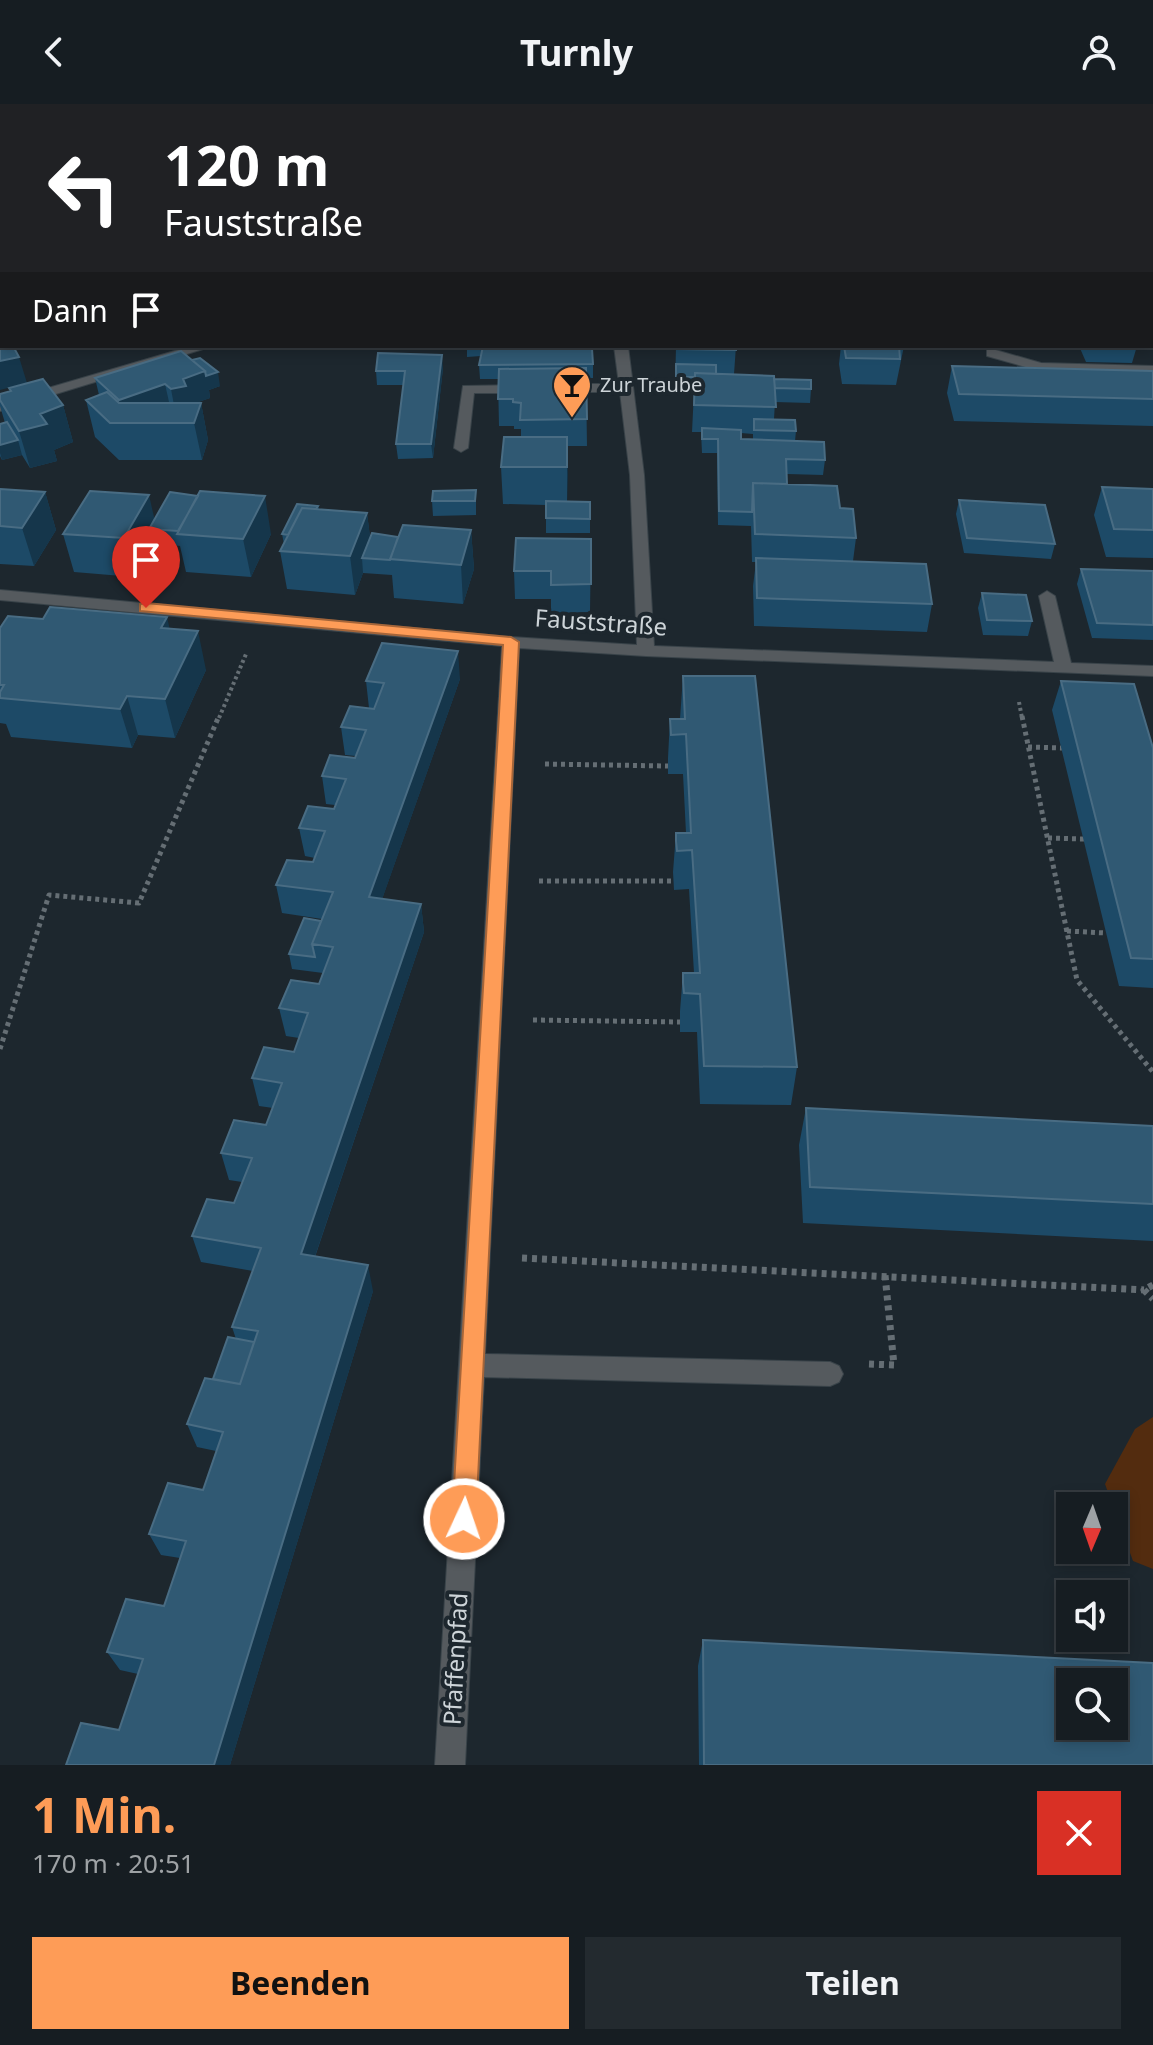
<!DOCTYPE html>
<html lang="de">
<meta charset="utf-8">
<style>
:root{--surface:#161d22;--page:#232a2f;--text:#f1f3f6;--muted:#9ea2a5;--line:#353b40;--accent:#fe9c57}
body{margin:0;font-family:"Noto Sans",sans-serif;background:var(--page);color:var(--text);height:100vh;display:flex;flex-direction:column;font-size:30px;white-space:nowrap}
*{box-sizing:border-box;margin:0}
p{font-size:26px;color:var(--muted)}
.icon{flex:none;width:44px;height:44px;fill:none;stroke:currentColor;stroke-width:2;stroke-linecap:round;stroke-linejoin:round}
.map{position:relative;height:1661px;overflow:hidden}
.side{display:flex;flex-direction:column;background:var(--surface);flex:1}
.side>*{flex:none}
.hud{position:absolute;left:0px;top:0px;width:1154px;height:244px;box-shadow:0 4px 12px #0003,0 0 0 2px var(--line);background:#202124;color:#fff;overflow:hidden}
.needle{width:52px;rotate:182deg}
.buttons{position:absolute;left:1056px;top:1388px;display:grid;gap:16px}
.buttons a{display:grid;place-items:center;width:72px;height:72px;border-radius:0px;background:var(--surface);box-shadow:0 4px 12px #0003,0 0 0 2px var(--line);font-size:40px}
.pin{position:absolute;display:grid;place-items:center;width:68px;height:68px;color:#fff;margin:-82px -34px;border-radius:50% 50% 50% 0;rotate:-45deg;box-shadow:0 0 8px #0007}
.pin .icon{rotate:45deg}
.me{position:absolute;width:88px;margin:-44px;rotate:3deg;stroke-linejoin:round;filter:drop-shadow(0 0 6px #0008)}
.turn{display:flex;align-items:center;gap:28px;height:168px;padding:0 32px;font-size:36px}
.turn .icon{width:104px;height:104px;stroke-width:2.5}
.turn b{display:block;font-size:56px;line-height:68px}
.then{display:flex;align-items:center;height:76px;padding:0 32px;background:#0003;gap:16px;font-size:30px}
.round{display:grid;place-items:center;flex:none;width:84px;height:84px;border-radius:0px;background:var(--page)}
.head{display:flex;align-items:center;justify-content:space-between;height:136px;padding:0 32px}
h1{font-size:48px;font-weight:700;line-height:60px;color:var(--accent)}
.cta{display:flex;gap:16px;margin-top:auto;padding:16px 32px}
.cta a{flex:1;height:92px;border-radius:0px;background:var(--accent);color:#111;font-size:32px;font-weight:700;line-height:92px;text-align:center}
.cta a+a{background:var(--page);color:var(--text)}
header{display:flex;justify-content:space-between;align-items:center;height:104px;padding:0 32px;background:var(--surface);font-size:36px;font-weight:700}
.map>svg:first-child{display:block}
.green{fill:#532c0f}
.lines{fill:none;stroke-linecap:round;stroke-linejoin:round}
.minor-casing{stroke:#394349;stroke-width:2}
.major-casing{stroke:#394349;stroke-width:2}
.path-far2{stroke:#656e74;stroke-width:4;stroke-dasharray:3 3;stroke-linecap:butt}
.path-far1{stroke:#656e74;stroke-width:5;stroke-dasharray:4 4;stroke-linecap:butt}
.path{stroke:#656e74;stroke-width:7;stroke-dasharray:5 5;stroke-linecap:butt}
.minor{fill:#555a5e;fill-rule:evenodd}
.major{fill:#848e95;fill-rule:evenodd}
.wall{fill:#1d4a67;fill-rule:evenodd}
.shaded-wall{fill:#15364b}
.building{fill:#305973;stroke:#496c83;stroke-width:2;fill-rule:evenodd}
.route{fill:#fe9c57;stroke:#a56539;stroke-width:2}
.labels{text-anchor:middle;stroke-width:8;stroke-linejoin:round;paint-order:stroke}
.far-poi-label{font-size:20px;fill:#cdd4d8;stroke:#1d272e;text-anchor:start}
.street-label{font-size:24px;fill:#cdd4d8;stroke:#1d272e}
</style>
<header><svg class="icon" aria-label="back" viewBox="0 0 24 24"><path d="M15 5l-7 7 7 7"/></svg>Turnly<svg class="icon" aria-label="person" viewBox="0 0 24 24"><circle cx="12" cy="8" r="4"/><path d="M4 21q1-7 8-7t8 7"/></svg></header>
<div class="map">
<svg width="1153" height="1661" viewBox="0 0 1153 1661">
<rect width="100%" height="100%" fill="#1d272e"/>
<path class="green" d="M 1153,1313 L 1153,1465 L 1133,1457 L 1105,1380 L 1135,1325 Z"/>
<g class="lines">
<g class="minor-casing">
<path id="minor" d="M 213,0 L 223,0 L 223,2 L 213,2 Z
M 591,0 L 601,0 L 601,2 L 591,2 Z
M 1152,105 L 1153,105 L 1153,111 L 1152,111 Z
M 0,140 L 2,140 L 2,148 L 0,148 Z
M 192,242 L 213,242 L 0,307 L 0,298 Z
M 614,242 L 628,242 L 644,371 L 654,542 L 1054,558 L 1039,492 L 1047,487 L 1055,492 L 1071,559 L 1153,562 L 1153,572 L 646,552 L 519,544 L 485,1250 L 830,1258 L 839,1262 L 843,1270 L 839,1278 L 830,1282 L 484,1273 L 465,1661 L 435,1661 L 502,542 L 0,496 L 0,486 L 511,533 L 637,541 L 630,371 L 620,288 L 562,288 L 555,284 L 562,280 L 619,280 Z
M 992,245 L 1041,259 L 1153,262 L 1153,270 L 1040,267 L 987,252 L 987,246 Z
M 463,282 L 522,281 L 529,285 L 522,289 L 474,289 L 468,344 L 461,348 L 454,344 Z"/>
</g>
<g class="major-casing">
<path id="major" d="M 1152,15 L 1153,15 L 1153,21 L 1152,21 Z"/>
</g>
<path class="path-far2" d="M 1019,598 L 1022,614
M 219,614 L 246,550"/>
<path class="path-far1" d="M 1022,612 L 1077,876 L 1153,968
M 1028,643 L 1062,644
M 545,660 L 668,662
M 1048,734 L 1084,735
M 539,777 L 674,777
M 1067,827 L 1106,829
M 533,916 L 680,918
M 0,945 L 49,791 L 139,799 L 219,612"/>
<path class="path" d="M 522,1154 L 1144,1186
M 1153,1181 L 1144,1186 L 1153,1195
M 869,1260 L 894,1261 L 885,1171"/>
<use href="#minor" class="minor"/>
<use href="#major" class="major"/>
</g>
<path class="wall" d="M 0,0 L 44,0 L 44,2 L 2,2 L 2,4 L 0,4 Z
M 0,8 L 2,8 L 2,134 L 0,134 Z
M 0,148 L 2,155 L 2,204 L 0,197 Z
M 71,242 L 119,242 L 118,244 L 72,243 Z
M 467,242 L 539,242 L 532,242 L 532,245 L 593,260 L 593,274 L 586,274 L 587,342 L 567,342 L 567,397 L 590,398 L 590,429 L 546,429 L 546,401 L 503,400 L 501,363 L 521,333 L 521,325 L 514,325 L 514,322 L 499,322 L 498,275 L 480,275 L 479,261 L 481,252 L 467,253 Z
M 676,242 L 736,242 L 734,270 L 774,275 L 811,285 L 810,299 L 775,298 L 774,315 L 796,327 L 795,337 L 825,356 L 823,371 L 787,370 L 787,380 L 840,404 L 856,434 L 853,457 L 932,500 L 927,528 L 754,522 L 753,482 L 756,458 L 752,458 L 751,421 L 751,422 L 718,421 L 717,349 L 702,349 L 701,328 L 692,328 L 694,287 L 675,287 ZM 741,329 L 753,330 L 753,335 L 741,335 Z
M 841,242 L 904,242 L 896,281 L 842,280 L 839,260 Z
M 1079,242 L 1137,242 L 1132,259 L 1086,258 Z
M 952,262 L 1153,267 L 1153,322 L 954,317 L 947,289 Z
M 443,264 L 433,354 L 398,355 L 396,340 L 404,281 L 377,281 L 376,267 Z
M 95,274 L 220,282 L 209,286 L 210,294 L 195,299 L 201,299 L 208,336 L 202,356 L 119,356 L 95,333 L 86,296 L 99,291 Z
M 9,284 L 63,301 L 73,338 L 54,346 L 57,357 L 30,364 L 22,351 L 2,356 L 0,352 L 0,320 L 5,319 L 0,302 L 0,290 L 10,288 Z
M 1102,383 L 1153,385 L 1153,454 L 1106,453 L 1094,411 Z
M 0,385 L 45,388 L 56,426 L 34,462 L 0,460 Z
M 476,386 L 476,411 L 433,412 L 432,397 Z
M 959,396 L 1055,440 L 1051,455 L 964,449 L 956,410 Z
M 318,402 L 319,405 L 367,409 L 370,433 L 398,433 L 471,426 L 474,465 L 463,500 L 394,494 L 392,471 L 363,469 L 355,491 L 287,485 L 280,447 L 284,440 L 282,430 Z
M 155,415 L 271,430 L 251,473 L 186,468 L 180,442 L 153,439 L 134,473 L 74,468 L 63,430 Z
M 591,435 L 590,508 L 551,509 L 551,495 L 515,495 L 514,467 Z
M 1081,465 L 1153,467 L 1153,536 L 1092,534 L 1077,480 Z
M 982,489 L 1032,517 L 1028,532 L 983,531 L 978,504 Z
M 0,524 L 170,525 L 206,566 L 175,634 L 138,631 L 132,644 L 11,633 L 6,620 L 0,619 Z
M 683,572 L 797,963 L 791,1001 L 700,1000 L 697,928 L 680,928 L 680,907 L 683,869 L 694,869 L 689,785 L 674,786 L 673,768 L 676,729 L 686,729 L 683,670 L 668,670 L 668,654 L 670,615 L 680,615 Z
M 460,575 L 382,795 L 421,800 L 424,828 L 315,1153 L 373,1187 L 230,1661 L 66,1661 L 119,1626 L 138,1570 L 120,1566 L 107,1548 L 164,1502 L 180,1454 L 161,1451 L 149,1430 L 203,1386 L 216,1347 L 197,1343 L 187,1320 L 236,1235 L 232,1223 L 253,1167 L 201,1158 L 192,1132 L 234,1099 L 242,1078 L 229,1076 L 221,1049 L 266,1021 L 273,1004 L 259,1002 L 252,974 L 294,948 L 299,934 L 286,932 L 279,904 L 319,880 L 323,869 L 292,865 L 289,850 L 322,815 L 282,809 L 276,781 L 313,758 L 315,754 L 305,752 L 299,724 L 334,705 L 335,701 L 326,700 L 322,672 L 355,654 L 356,652 L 345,651 L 341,623 L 369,604 L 366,577 Z
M 1061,577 L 1153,644 L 1153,884 L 1119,882 L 1052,606 Z
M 806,1004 L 1153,1022 L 1153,1137 L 803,1119 L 799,1041 Z
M 703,1536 L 1153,1661 L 699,1661 L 698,1562 Z"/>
<path class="shaded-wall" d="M 0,25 L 2,25 L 2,59 L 0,59 Z
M 0,148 L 2,155 L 2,177 L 0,181 Z
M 442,251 L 443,264 L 433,354 L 431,340 Z
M 19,253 L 27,279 L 0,286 L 0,257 Z
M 205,267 L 218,268 L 220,282 L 209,286 L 210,294 L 190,301 L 176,312 L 171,285 L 183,275 Z
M 165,280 L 171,307 L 124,319 L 119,296 Z
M 201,299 L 208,336 L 202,356 L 194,319 Z
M 63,301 L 73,338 L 54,346 L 57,357 L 30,364 L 19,327 L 40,310 Z
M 567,333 L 568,371 L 567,401 Z
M 18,336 L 22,351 L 2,356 L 0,349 L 0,341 Z
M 45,388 L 56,426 L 34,462 L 22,424 Z
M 149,391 L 157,426 L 149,425 L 153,439 L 134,473 L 124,434 Z
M 265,392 L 271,430 L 251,473 L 243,435 Z
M 367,409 L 372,448 L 362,454 L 363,469 L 355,491 L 350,452 Z
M 471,426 L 474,465 L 463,500 L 461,461 Z
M 167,513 L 176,552 L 161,524 Z
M 198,527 L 206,566 L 175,634 L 165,595 Z
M 458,547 L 460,575 L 373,821 L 369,793 Z
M 127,592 L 138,631 L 132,644 L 120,605 Z
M 421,800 L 424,828 L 307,1176 L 301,1150 Z
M 368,1161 L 373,1187 L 230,1661 L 214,1661 Z"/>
<path class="building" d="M 77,0 L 144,0 L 143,2 L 77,2 Z
M 223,0 L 300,0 L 299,2 L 222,2 Z
M 407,0 L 406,2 L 326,2 L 326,1 Z
M 441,0 L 499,0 L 499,2 L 441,2 Z
M 504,0 L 540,0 L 540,2 L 504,2 Z
M 626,0 L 736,0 L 736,2 L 626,2 Z
M 0,8 L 2,8 L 2,25 L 0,25 Z
M 0,46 L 2,46 L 2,76 L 0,76 Z
M 2,76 L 2,120 L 1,121 L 0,121 L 0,79 Z
M 0,168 L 2,168 L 2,184 L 0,184 Z
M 0,217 L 2,217 L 2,232 L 0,233 Z
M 0,237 L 2,237 L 2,242 L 13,242 L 19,253 L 0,257 Z
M 483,242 L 532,242 L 532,245 L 592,245 L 593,260 L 479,261 Z
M 677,242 L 736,242 L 736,246 L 677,245 Z
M 844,242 L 899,242 L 900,255 L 846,254 Z
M 1089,242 L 1135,242 L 1136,245 L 1090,244 Z
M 181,247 L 205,267 L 183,275 L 186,282 L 171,285 L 165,280 L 119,296 L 95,274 Z
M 378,249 L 442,251 L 431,340 L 396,340 L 405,267 L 376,267 Z
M 200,254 L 218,268 L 206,272 L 205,267 L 192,256 Z
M 676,260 L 716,261 L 716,270 L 695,269 L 695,273 L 676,273 Z
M 952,262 L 1153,267 L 1153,295 L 959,290 Z
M 586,264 L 587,315 L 520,316 L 521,299 L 513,298 L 513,295 L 498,295 L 499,265 Z
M 695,269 L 774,272 L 776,303 L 694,301 Z
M 43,275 L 63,301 L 40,310 L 47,320 L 19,327 L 0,296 L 0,290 L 11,287 L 9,284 Z
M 774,275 L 811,276 L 811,285 L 775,284 Z
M 107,288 L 119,299 L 201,299 L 194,319 L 110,319 L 86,296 Z
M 754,315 L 795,316 L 796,327 L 754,326 Z
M 7,318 L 18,336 L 0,341 L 0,320 Z
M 702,324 L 741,326 L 741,335 L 824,338 L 825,356 L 786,355 L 787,380 L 753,379 L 752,408 L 719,407 L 718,335 L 702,335 Z
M 504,333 L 567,333 L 567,363 L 501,363 Z
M 753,379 L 837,382 L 840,404 L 853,405 L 856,434 L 755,430 Z
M 1102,383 L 1153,385 L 1153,426 L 1114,425 Z
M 0,385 L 45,388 L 22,424 L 0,422 Z
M 476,386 L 475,397 L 432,397 L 433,387 Z
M 90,387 L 149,391 L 124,434 L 63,430 Z
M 200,387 L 265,392 L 243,435 L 177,430 Z
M 170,388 L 198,392 L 178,427 L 149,425 Z
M 959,396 L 1045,401 L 1055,440 L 967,434 Z
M 546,397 L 590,398 L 590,415 L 546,414 Z
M 297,400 L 318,402 L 316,405 L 302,404 L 288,431 L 282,430 Z
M 302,404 L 367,409 L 350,452 L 280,447 Z
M 403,421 L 471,426 L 461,461 L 390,455 Z
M 372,429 L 398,433 L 390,456 L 362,454 Z
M 516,434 L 591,435 L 591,480 L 551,481 L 551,467 L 514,467 Z
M 756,454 L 926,460 L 932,500 L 757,494 Z
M 1081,465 L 1153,467 L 1153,521 L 1097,519 Z
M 982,489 L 1026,491 L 1032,517 L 987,516 Z
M 50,503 L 167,513 L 161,524 L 198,527 L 165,595 L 127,592 L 120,605 L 0,594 L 0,588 L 4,581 L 0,581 L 0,524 L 8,512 L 43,515 Z
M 382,539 L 458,547 L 369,793 L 421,800 L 301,1150 L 368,1161 L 214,1661 L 66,1661 L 81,1619 L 119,1626 L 143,1555 L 107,1548 L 126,1495 L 164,1502 L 186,1437 L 149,1430 L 168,1379 L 203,1386 L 223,1328 L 187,1320 L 205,1274 L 240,1280 L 258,1227 L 232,1223 L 261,1144 L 192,1132 L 207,1095 L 234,1099 L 252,1054 L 221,1049 L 234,1016 L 266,1021 L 282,979 L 252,974 L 264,943 L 294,948 L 308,909 L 279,904 L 291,876 L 319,880 L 333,843 L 312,840 L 333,788 L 276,781 L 287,756 L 313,758 L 325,727 L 299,724 L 308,702 L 334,705 L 346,675 L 322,672 L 330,651 L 355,654 L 366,626 L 341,623 L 350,602 L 374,605 L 384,579 L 366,577 Z
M 683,572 L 755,572 L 797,963 L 704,962 L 700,890 L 684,889 L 683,879 L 683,869 L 700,869 L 692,746 L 677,747 L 676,737 L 676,729 L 691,729 L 686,630 L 671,631 L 670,615 L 685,615 Z
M 1061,577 L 1134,580 L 1153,644 L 1153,855 L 1131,854 Z
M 304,814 L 321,817 L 312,840 L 315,853 L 289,850 Z
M 806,1004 L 1153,1022 L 1153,1100 L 810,1083 Z
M 228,1233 L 254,1238 L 240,1280 L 213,1275 Z
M 703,1536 L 1153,1559 L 1153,1661 L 704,1661 ZM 1070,1578 L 1114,1578 L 1114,1622 L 1070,1622 Z"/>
<path class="route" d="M 146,499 L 511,533 L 519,538 L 476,1415 L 473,1423 L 464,1427 L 455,1423 L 452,1415 L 503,541 L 140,507 L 140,500 Z"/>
<defs>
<g id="bar-pin" transform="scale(2)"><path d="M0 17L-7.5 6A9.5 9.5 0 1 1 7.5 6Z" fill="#fe9c57" stroke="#1d272e"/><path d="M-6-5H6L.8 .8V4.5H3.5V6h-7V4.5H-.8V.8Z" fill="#111"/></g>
</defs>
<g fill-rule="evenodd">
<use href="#bar-pin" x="572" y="281"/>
</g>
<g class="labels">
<g class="far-poi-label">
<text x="600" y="288">Zur Traube</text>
</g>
<g class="street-label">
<text transform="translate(601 519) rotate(4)" y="8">Fauststraße</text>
<text transform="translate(456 1555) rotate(-87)" y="8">Pfaffenpfad</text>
</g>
</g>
</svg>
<div class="buttons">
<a><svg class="needle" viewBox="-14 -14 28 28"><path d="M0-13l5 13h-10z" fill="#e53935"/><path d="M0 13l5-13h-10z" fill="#9ea2a5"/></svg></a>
<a><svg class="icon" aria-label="sound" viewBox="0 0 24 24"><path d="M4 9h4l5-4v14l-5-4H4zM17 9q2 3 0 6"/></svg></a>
<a><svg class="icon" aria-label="search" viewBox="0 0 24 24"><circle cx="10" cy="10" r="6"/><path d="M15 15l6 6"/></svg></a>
</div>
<div class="pin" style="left:146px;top:504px;background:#d93025"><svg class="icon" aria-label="arrive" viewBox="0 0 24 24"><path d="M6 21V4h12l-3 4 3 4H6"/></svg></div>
<svg class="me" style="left:464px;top:1415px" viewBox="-20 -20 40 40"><circle r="17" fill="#fe9c57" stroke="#fff" stroke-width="3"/><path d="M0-11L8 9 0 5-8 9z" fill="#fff"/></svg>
<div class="hud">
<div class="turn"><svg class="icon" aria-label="left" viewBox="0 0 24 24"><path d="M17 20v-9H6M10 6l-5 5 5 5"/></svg><div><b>120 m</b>Fauststraße</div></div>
<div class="then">Dann<svg class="icon" aria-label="arrive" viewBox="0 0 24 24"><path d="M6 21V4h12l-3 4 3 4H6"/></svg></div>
</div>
</div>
<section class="side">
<div class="head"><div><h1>1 Min.</h1><p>170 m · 20:51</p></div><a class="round" style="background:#d93025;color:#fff"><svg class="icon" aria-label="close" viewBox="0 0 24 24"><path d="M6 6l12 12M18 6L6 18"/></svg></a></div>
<div class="cta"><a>Beenden</a><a>Teilen</a></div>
</section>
